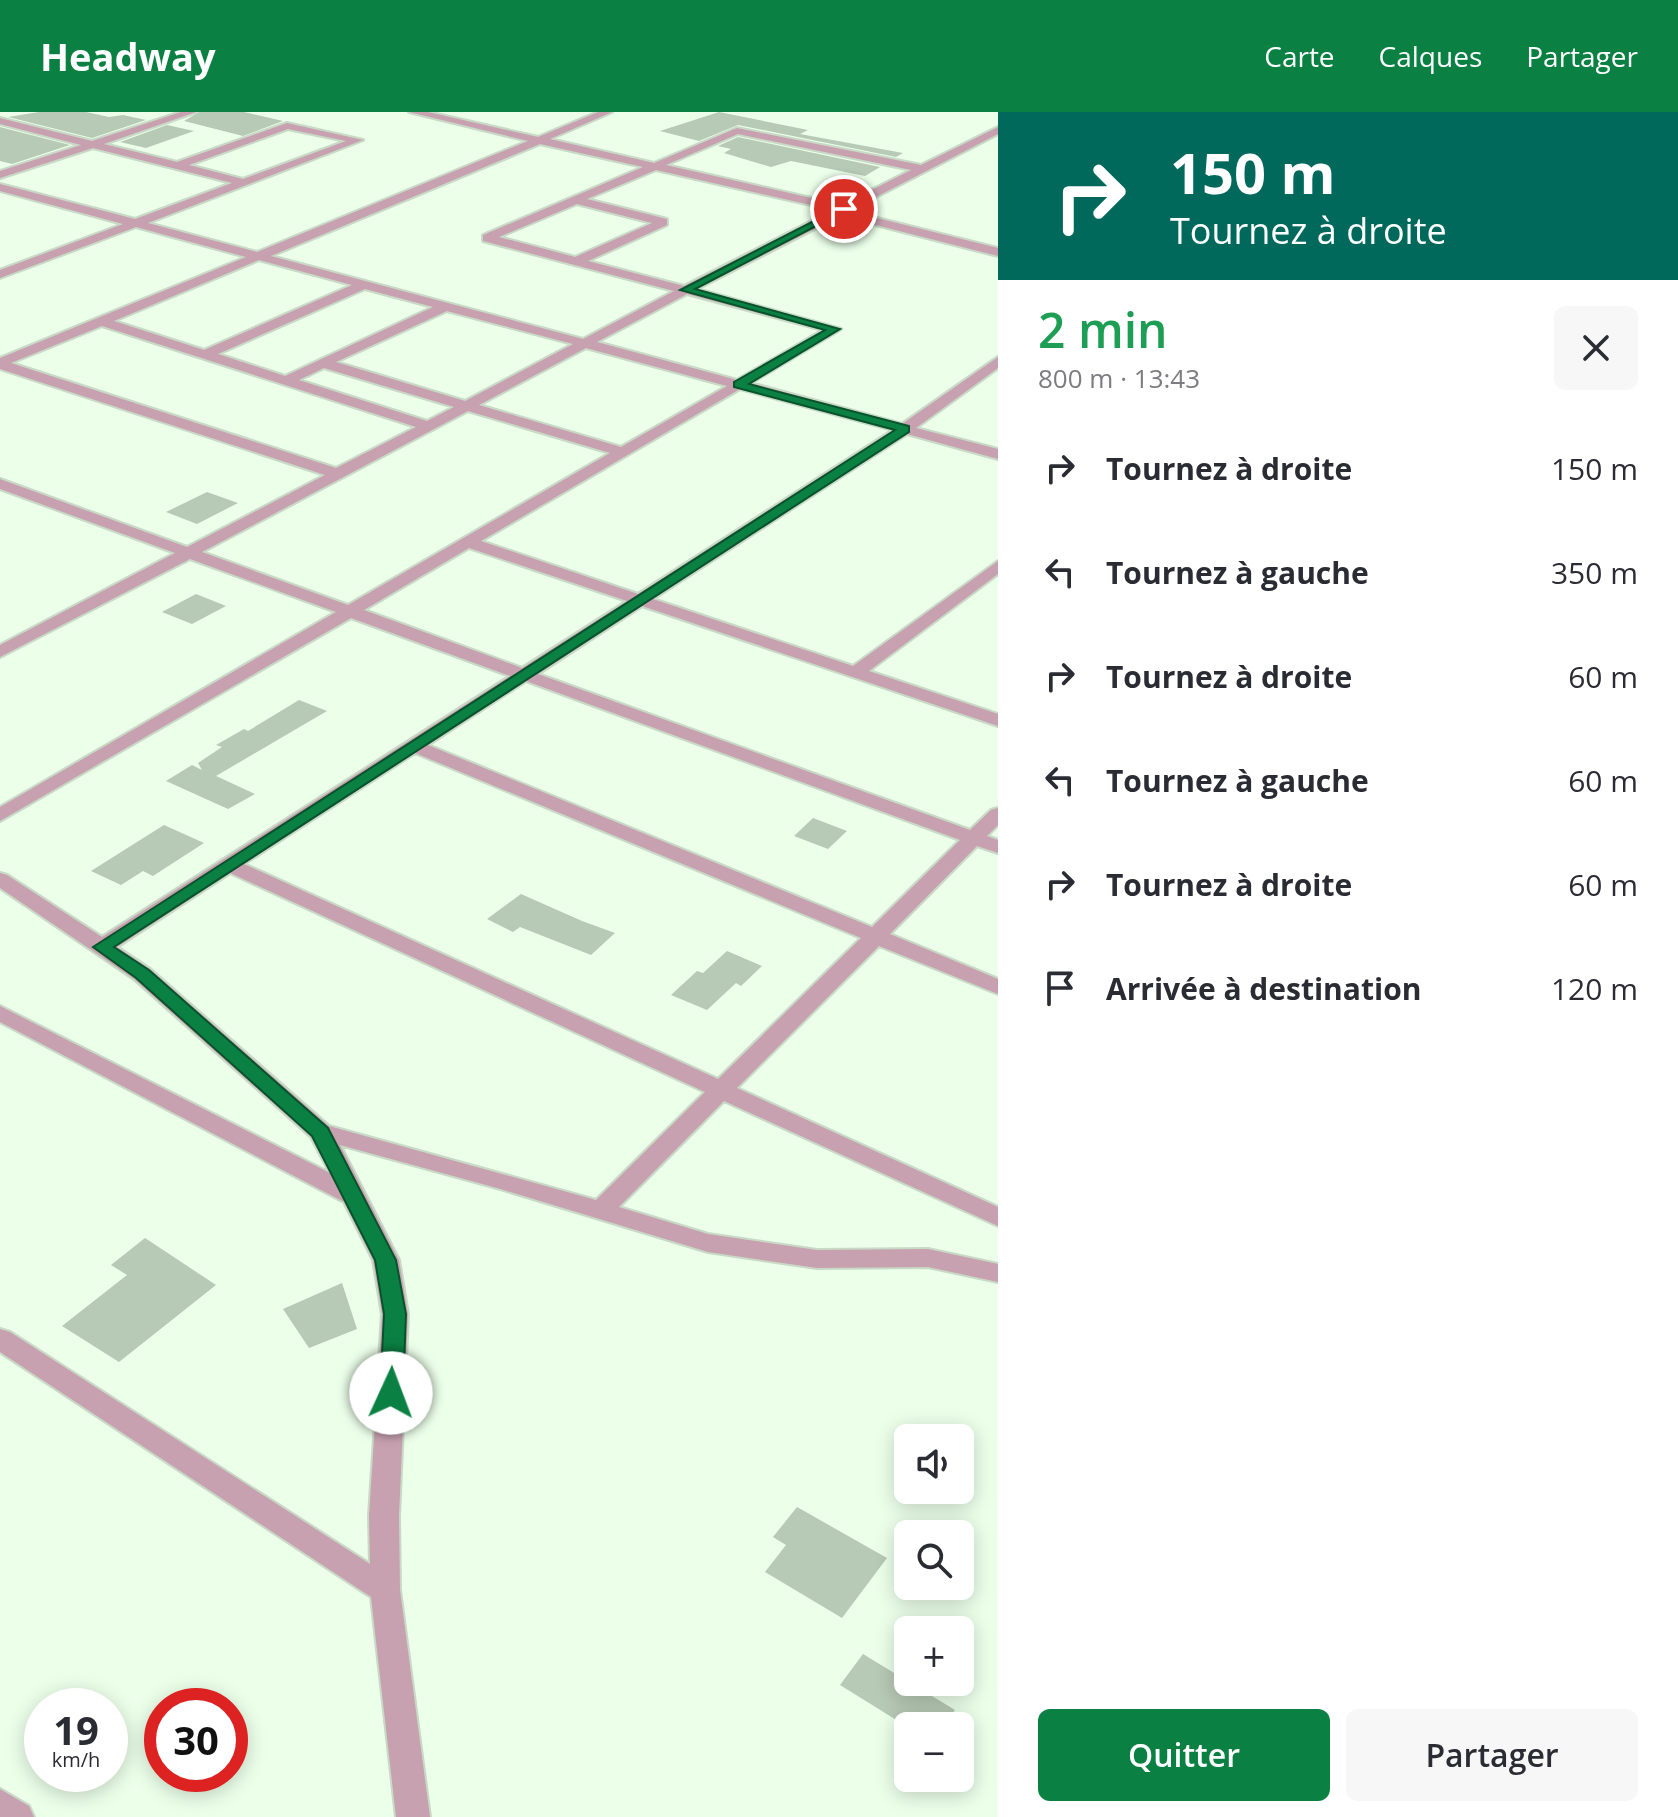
<!DOCTYPE html>
<html lang="fr">
<meta charset="utf-8">
<style>
:root{--surface:#fff;--page:#f7f7f7;--text:#2b2b33;--muted:#7c7c81;--accent:#0b8043}
body{margin:0;font-family:"Open Sans",sans-serif;background:var(--page);color:var(--text);height:100vh;display:flex;flex-direction:column;font-size:30px;white-space:nowrap}
*{box-sizing:border-box;margin:0}
p{font-size:26px;color:var(--muted)}
.icon{flex:none;width:44px;height:44px;fill:none;stroke:currentColor;stroke-width:2;stroke-linecap:round;stroke-linejoin:round}
.map{position:relative;flex:1;overflow:hidden}
.side{display:flex;flex-direction:column;background:var(--surface);width:680px}
.side>*{flex:none}
.banner{background:#00695c;color:#fff;overflow:hidden}
.controls{position:absolute;left:894px;top:1312px;display:grid;gap:16px}
.controls a{display:grid;place-items:center;width:80px;height:80px;border-radius:12px;background:var(--surface);box-shadow:0 4px 20px #0003;font-size:40px}
.speed{position:absolute;left:24px;top:1576px;display:flex;gap:16px;font-size:40px;font-weight:700;text-align:center}
.speed>*{display:grid;place-content:center;width:104px;height:104px;border-radius:50%;background:var(--surface);box-shadow:0 4px 20px #0003;line-height:1}
.speed small{font-size:20px;font-weight:400}
.speed .limit{border:12px solid #d22;background:#fff;color:#111}
.pin{position:absolute;display:grid;place-items:center;width:68px;height:68px;color:#fff;margin:-34px;border:4px solid #fff;border-radius:50%;box-shadow:0 2px 8px #0007}
.me{position:absolute;width:88px;margin:-44px;rotate:2deg;stroke-linejoin:round;filter:drop-shadow(0 0 6px #0008)}
.turn{display:flex;align-items:center;gap:28px;height:168px;padding:0 40px;font-size:36px}
.turn .icon{width:104px;height:104px;stroke-width:2.5}
.turn b{display:block;font-size:56px;line-height:68px}
.round{display:grid;place-items:center;flex:none;width:84px;height:84px;border-radius:12px;background:var(--page)}
.overview{display:flex;align-items:center;justify-content:space-between;height:136px;padding:0 40px}
h1{font-size:48px;font-weight:600;line-height:60px;color:#1e9e55}
.primary-button{display:flex;gap:16px;margin-top:auto;padding:16px 40px}
.primary-button a{flex:1;height:92px;border-radius:12px;background:var(--accent);color:#fff;font-size:32px;font-weight:600;line-height:92px;text-align:center}
.primary-button a+a{background:var(--page);color:var(--text)}
ul{padding:0;list-style:none}
li{display:flex;align-items:center;gap:24px;height:104px;padding:0 40px}
li div{flex:1}
li b{display:block;font-size:30px}
li em{font-style:normal}
header{display:flex;align-items:center;gap:48px;box-sizing:border-box;height:112px;padding:0 40px;background:var(--accent);color:#fff}
header strong{font-size:38px}
nav{display:flex;gap:44px;margin-inline-start:auto;font-size:28px}
main{display:flex;flex:1;min-height:0}
.map>svg:first-child{display:block}
.building{fill:#b7cab5}
.lines{fill:none;stroke-linecap:round;stroke-linejoin:round}
.minor-casing{stroke:#c8dac6;stroke-width:4}
.minor{fill:#c8a1b0;fill-rule:evenodd}
.route{fill:#0b8043;stroke:#07532c;stroke-width:2}
</style>
<header>
<strong>Headway</strong>
<nav><a>Carte</a><a>Calques</a><a>Partager</a></nav>
</header>
<main>
<div class="map">
<svg width="998" height="1705" viewBox="0 0 998 1705">
<rect width="100%" height="100%" fill="#ebffe9"/>
<path class="building" d="M 39,0 L 86,0 L 109,5 L 123,3 L 146,8 L 92,26 L 8,5 Z
M 199,0 L 244,0 L 283,9 L 243,24 L 184,9 Z
M 719,0 L 808,18 L 800,22 L 903,41 L 896,45 L 738,13 L 699,29 L 660,19 Z
M 167,13 L 194,19 L 146,36 L 120,30 Z
M 0,15 L 70,33 L 12,52 L 0,49 Z
M 738,25 L 880,55 L 865,64 L 791,49 L 771,55 L 724,41 L 731,37 L 718,34 Z
M 207,380 L 238,391 L 197,412 L 166,400 Z
M 196,482 L 226,494 L 192,512 L 162,500 Z
M 299,588 L 327,599 L 216,664 L 255,682 L 228,697 L 166,669 L 192,653 L 202,658 L 198,651 L 222,635 L 216,633 L 244,617 L 248,619 Z
M 813,706 L 847,719 L 828,737 L 794,724 Z
M 164,713 L 204,731 L 153,764 L 143,759 L 121,773 L 91,759 Z
M 521,782 L 582,809 L 615,821 L 591,843 L 520,815 L 513,820 L 487,807 Z
M 727,839 L 762,854 L 741,874 L 736,871 L 707,898 L 671,883 L 697,859 L 703,861 Z
M 145,1126 L 216,1173 L 119,1250 L 62,1214 L 127,1163 L 111,1153 Z
M 342,1171 L 357,1217 L 309,1236 L 283,1197 Z
M 797,1395 L 887,1446 L 842,1506 L 765,1460 L 786,1433 L 773,1425 Z
M 863,1542 L 955,1598 L 944,1614 L 906,1614 L 840,1573 Z"/>
<g class="lines">
<g class="minor-casing">
<path id="minor" d="M 181,0 L 196,0 L 104,32 L 177,50 L 287,11 L 363,28 L 148,111 L 257,140 L 528,29 L 409,0 L 428,0 L 538,25 L 598,0 L 612,0 L 550,27 L 654,51 L 737,16 L 921,53 L 998,15 L 998,22 L 849,99 L 998,136 L 998,144 L 840,104 L 697,177 L 841,217 L 751,271 L 902,312 L 998,245 L 998,256 L 916,316 L 998,337 L 998,347 L 907,322 L 653,487 L 853,554 L 998,449 L 998,462 L 869,559 L 998,602 L 998,614 L 642,494 L 538,562 L 970,718 L 991,698 L 998,696 L 998,713 L 987,724 L 998,728 L 998,741 L 977,734 L 890,822 L 998,867 L 998,882 L 879,834 L 737,976 L 998,1095 L 998,1114 L 724,989 L 619,1095 L 708,1122 L 817,1138 L 928,1137 L 998,1152 L 998,1170 L 928,1155 L 817,1156 L 708,1140 L 497,1076 L 340,1033 L 399,1148 L 408,1202 L 399,1404 L 400,1478 L 430,1705 L 396,1705 L 371,1485 L 0,1240 L 0,1217 L 10,1220 L 370,1452 L 369,1404 L 382,1202 L 373,1148 L 344,1090 L 0,910 L 0,894 L 330,1061 L 311,1025 L 134,867 L 0,776 L 0,761 L 7,763 L 102,825 L 510,564 L 351,506 L 0,709 L 0,695 L 336,500 L 190,447 L 0,545 L 0,533 L 175,441 L 0,377 L 0,367 L 187,435 L 325,363 L 0,257 L 0,246 L 246,145 L 136,115 L 0,166 L 0,158 L 123,112 L 0,79 L 0,72 L 135,107 L 232,71 L 93,36 L 0,66 L 0,59 L 81,33 L 0,12 L 0,6 L 92,29 ZM 288,17 L 346,29 L 243,67 L 189,53 ZM 738,22 L 911,58 L 842,93 L 666,53 ZM 540,32 L 643,55 L 483,123 L 483,129 L 674,179 L 583,227 L 271,144 ZM 656,58 L 833,98 L 684,174 L 588,149 L 667,113 L 667,107 L 587,87 ZM 577,92 L 652,111 L 575,145 L 499,125 ZM 259,148 L 352,173 L 204,238 L 114,209 ZM 365,177 L 433,195 L 285,264 L 218,242 ZM 687,182 L 823,218 L 737,268 L 597,230 ZM 447,199 L 573,232 L 465,289 L 336,250 ZM 102,214 L 416,315 L 336,356 L 11,251 ZM 586,236 L 727,274 L 621,335 L 479,293 ZM 324,256 L 454,295 L 427,309 L 299,268 ZM 740,277 L 893,318 L 638,482 L 481,429 ZM 468,299 L 610,341 L 348,493 L 202,440 ZM 469,436 L 627,489 L 522,556 L 364,498 ZM 526,569 L 960,728 L 872,815 L 428,633 ZM 415,641 L 861,826 L 718,967 L 244,752 ZM 230,761 L 705,980 L 596,1088 L 329,1014 L 150,857 L 117,835 Z
M 0,1677 L 29,1694 L 34,1705 L 0,1705 Z"/>
</g>
<use href="#minor" class="minor"/>
</g>
<path class="route" d="M 841,95 L 849,97 L 695,177 L 840,217 L 749,272 L 909,314 L 909,320 L 114,835 L 149,858 L 328,1016 L 396,1148 L 406,1202 L 403,1281 L 400,1287 L 391,1290 L 383,1287 L 380,1281 L 384,1202 L 375,1148 L 312,1024 L 136,866 L 93,835 L 895,318 L 734,275 L 734,270 L 825,218 L 680,178 Z"/>
</svg>
<div class="controls">
<a><svg class="icon" aria-label="sound" viewBox="0 0 24 24"><path d="M4 9h4l5-4v14l-5-4H4zM17 9q2 3 0 6"/></svg></a>
<a><svg class="icon" aria-label="search" viewBox="0 0 24 24"><circle cx="10" cy="10" r="6"/><path d="M15 15l6 6"/></svg></a>
<a>+</a>
<a>−</a>
</div>
<div class="speed"><div>19<small>km/h</small></div><div class="limit">30</div></div>
<div class="pin" style="left:844px;top:97px;background:#d93025"><svg class="icon" aria-label="arrive" viewBox="0 0 24 24"><path d="M6 21V4h12l-3 4 3 4H6"/></svg></div>
<svg class="me" style="left:391px;top:1281px" viewBox="-20 -20 40 40"><circle r="19" fill="#fff"/><path d="M0-13L10 11 0 6-10 11z" fill="#0b8043"/></svg>
</div>
<section class="side">
<div class="banner">
<div class="turn"><svg class="icon" aria-label="right" viewBox="0 0 24 24"><path d="M7 20v-9h11M14 6l5 5-5 5"/></svg><div><b>150 m</b>Tournez à droite</div></div>
</div>
<div class="overview"><div><h1>2 min</h1><p>800 m · 13:43</p></div><a class="round"><svg class="icon" aria-label="close" viewBox="0 0 24 24"><path d="M6 6l12 12M18 6L6 18"/></svg></a></div>
<ul>
<li><svg class="icon" aria-label="right" viewBox="0 0 24 24"><path d="M7 20v-9h11M14 6l5 5-5 5"/></svg><div><b>Tournez à droite</b></div><em>150 m</em></li>
<li><svg class="icon" aria-label="left" viewBox="0 0 24 24"><path d="M17 20v-9H6M10 6l-5 5 5 5"/></svg><div><b>Tournez à gauche</b></div><em>350 m</em></li>
<li><svg class="icon" aria-label="right" viewBox="0 0 24 24"><path d="M7 20v-9h11M14 6l5 5-5 5"/></svg><div><b>Tournez à droite</b></div><em>60 m</em></li>
<li><svg class="icon" aria-label="left" viewBox="0 0 24 24"><path d="M17 20v-9H6M10 6l-5 5 5 5"/></svg><div><b>Tournez à gauche</b></div><em>60 m</em></li>
<li><svg class="icon" aria-label="right" viewBox="0 0 24 24"><path d="M7 20v-9h11M14 6l5 5-5 5"/></svg><div><b>Tournez à droite</b></div><em>60 m</em></li>
<li><svg class="icon" aria-label="arrive" viewBox="0 0 24 24"><path d="M6 21V4h12l-3 4 3 4H6"/></svg><div><b>Arrivée à destination</b></div><em>120 m</em></li>
</ul>
<div class="primary-button"><a>Quitter</a><a>Partager</a></div>
</section>
</main>
